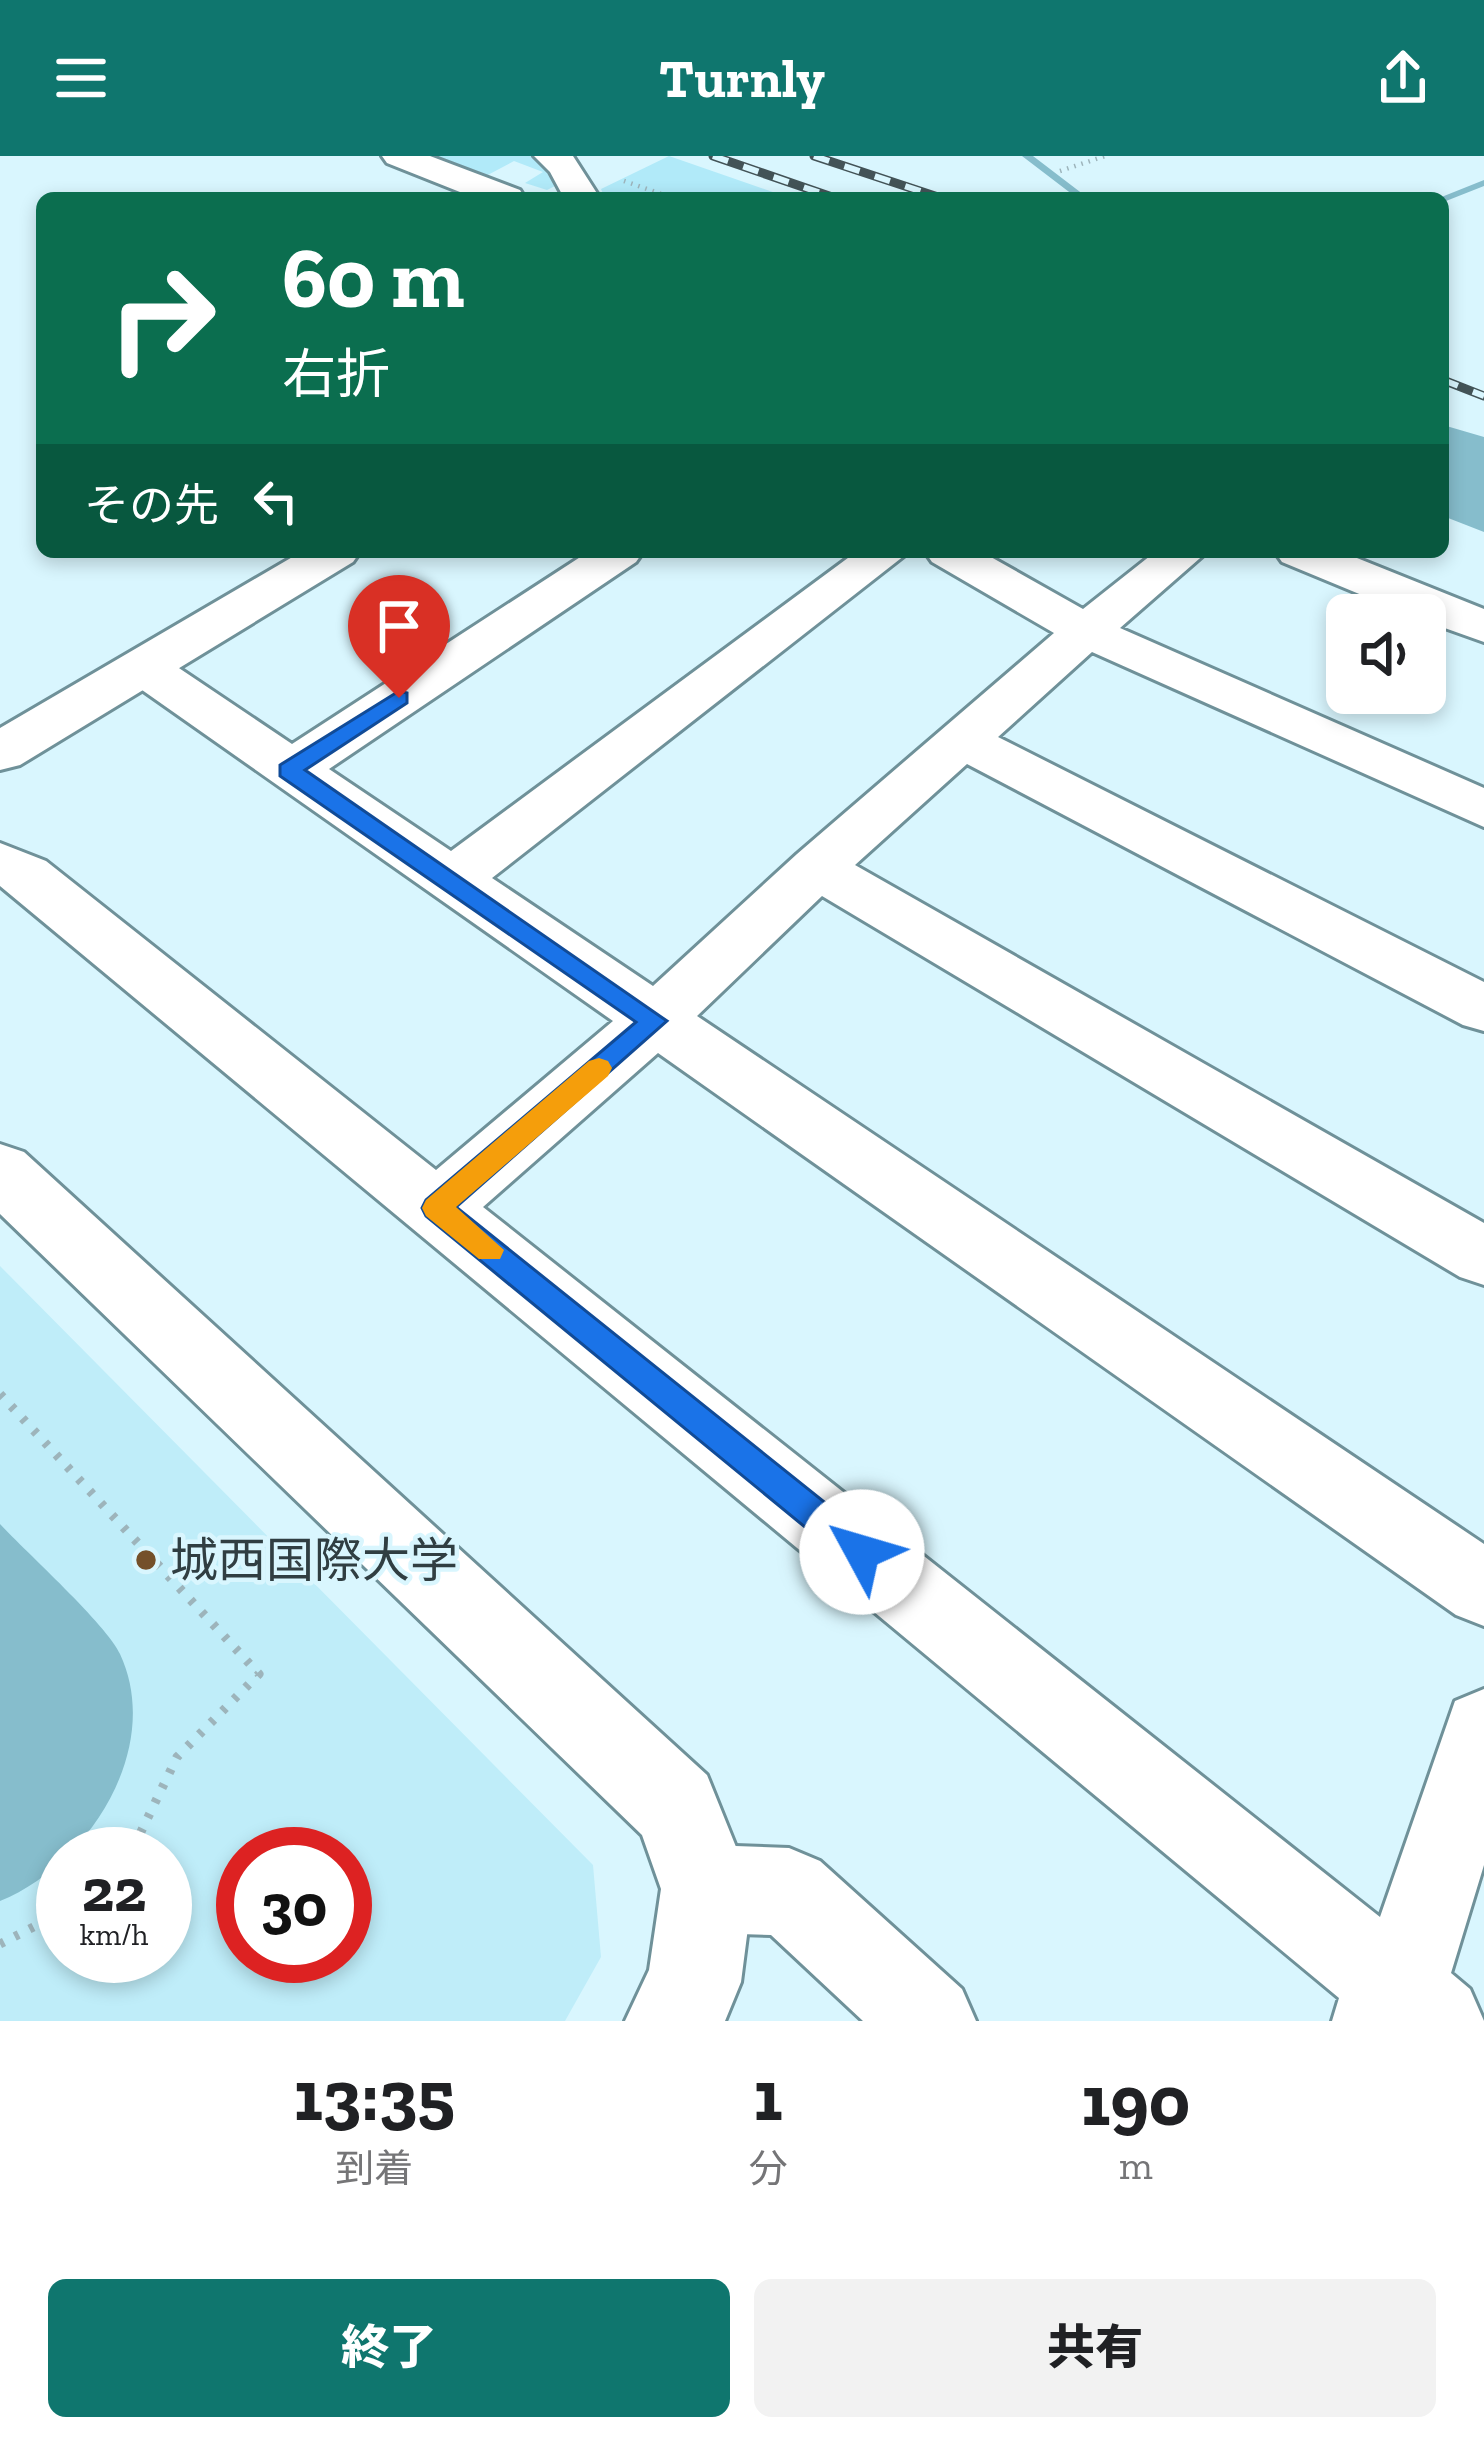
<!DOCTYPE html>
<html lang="ja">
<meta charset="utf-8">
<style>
:root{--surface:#fff;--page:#f2f2f2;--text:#202124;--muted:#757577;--accent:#0f766e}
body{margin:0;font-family:"Zilla Slab","Noto Sans JP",serif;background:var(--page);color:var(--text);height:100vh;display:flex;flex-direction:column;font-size:45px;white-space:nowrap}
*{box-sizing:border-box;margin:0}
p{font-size:39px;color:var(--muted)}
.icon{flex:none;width:66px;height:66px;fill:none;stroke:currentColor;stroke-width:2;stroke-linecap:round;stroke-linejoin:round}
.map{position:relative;height:1865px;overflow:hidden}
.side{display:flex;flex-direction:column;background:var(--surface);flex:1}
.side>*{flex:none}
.guide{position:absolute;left:36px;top:36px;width:1413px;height:366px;border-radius:18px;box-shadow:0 6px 18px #0003;background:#0b6e4f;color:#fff;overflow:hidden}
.fabs{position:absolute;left:1326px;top:438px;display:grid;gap:24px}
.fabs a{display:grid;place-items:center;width:120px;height:120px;border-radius:18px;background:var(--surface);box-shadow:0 6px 18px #0003;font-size:60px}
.speed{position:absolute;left:36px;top:1671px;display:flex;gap:24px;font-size:60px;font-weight:700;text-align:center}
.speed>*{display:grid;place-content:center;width:156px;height:156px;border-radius:50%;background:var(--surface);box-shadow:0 6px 18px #0003;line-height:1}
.speed small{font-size:30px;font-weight:400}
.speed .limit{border:18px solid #d22;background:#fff;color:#111}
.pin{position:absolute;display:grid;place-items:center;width:102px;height:102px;color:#fff;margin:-123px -51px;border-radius:50% 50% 50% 0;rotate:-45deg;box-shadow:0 0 12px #0007}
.pin .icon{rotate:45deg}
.me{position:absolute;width:132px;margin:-66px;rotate:309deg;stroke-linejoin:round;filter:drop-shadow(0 0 9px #0008)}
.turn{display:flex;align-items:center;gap:42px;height:252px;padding:0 48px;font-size:54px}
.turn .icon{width:156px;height:156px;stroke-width:2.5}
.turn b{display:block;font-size:84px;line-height:102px}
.then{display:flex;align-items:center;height:114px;padding:0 48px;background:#0003;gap:24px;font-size:45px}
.eta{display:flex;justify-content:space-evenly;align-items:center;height:204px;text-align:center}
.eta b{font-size:72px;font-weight:800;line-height:84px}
.cta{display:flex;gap:24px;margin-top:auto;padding:24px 48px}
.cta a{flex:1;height:138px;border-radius:18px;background:var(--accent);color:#fff;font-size:48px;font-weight:800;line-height:138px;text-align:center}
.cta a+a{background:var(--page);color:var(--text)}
header{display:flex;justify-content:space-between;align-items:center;height:156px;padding:0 48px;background:var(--accent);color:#fff;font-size:54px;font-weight:800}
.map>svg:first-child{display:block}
.built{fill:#bfedf9;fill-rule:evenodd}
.green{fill:#b1eaf9}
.water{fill:#86bdcc}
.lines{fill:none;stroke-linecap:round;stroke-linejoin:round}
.stream{fill:#86bdcc;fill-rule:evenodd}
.minor-casing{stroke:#6f9199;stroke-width:6}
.tertiary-casing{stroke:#6f9199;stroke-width:6}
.path-far1{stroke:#9db4bb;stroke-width:4.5;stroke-dasharray:1.5 6;stroke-linecap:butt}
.path{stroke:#9db4bb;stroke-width:9;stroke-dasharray:4.5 12;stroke-linecap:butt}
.minor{fill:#fff;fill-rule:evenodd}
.tertiary{fill:#fff;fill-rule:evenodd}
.rail-casing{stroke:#435357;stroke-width:9}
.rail{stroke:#d9f6fe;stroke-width:6;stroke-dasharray:16;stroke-linecap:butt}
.route{fill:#1a73e8;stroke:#114b97;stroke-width:3}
.slow{fill:#f59e0b}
.poi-dot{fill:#74502a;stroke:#d9f6fe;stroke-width:4.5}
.labels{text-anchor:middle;stroke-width:9;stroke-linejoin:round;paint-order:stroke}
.near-poi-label{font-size:48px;fill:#303e42;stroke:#d9f6fe;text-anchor:start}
</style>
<header><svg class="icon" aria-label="menu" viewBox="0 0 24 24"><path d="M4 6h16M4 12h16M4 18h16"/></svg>Turnly<svg class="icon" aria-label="share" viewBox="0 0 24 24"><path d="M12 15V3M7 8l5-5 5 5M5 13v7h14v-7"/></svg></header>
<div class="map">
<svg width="1484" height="1865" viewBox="0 0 1484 1865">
<rect width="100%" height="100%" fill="#d9f6fe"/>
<path class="built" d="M 0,1110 L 593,1709 L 601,1801 L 565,1865 L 0,1865 ZM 63,1698 L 165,1698 L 165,1800 L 63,1800 ZM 243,1698 L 345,1698 L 345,1800 L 243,1800 Z"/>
<path class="green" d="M 424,0 L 535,0 L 542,4 L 555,30 L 547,34 L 525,27 L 543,16 L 514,5 L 482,22 Z
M 669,0 L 790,42 L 605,42 L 601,33 Z"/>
<path class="water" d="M 1443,269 L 1484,281 L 1484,376 L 1443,360 Z
M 0,1368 C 26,1396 107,1469 120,1498 C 164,1592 88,1710 0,1745 Z"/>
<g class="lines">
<path class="stream" d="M 1022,0 L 1033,0 L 1088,42 L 1077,42 Z
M 1484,24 L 1484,30 L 1446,45 L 1439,42 Z"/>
<g class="minor-casing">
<path id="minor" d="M 382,0 L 430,0 L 520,34 L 525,42 L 475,42 L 387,7 Z
M 534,0 L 573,0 L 600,42 L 564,42 L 550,16 Z
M 588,396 L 643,396 L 636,406 L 329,613 L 451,695 L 856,396 L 909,396 L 492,722 L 653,830 L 797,698 L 1054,477 L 932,406 L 925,396 L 982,396 L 1083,453 L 1155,396 L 1207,396 L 1120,472 L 1484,632 L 1484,671 L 1092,496 L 998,581 L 1484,826 L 1484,875 L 1463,869 L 967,608 L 855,709 L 1484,1067 L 1484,1129 L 1460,1121 L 822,740 L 697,860 L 1484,1388 L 1484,1470 L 1456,1459 L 658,897 L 483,1051 L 1380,1761 L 1455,1545 L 1484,1533 L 1484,1709 L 1451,1817 L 1470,1833 L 1484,1865 L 1332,1865 L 1339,1842 L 0,730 L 0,687 L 46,705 L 436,1014 L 613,865 L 125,522 L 118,511 L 125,500 L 143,496 L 161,500 L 292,588 Z
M 707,1689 L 789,1692 L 820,1705 L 962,1833 L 976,1865 L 863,1865 L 771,1779 L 707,1777 L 676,1764 L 663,1733 L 676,1702 Z"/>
</g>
<g class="tertiary-casing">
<path id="tertiary" d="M 301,396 L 360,396 L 353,406 L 20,609 L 0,614 L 0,572 Z
M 1275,396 L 1342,396 L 1484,453 L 1484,486 L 1425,465 L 1425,459 L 1410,459 L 1282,406 Z
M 0,988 L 24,996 L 707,1619 L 753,1733 L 741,1826 L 725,1865 L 625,1865 L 649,1814 L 661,1733 L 642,1679 L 0,1058 Z"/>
</g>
<path class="path-far1" d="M 1060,15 L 1105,0
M 624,25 L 673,42"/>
<path class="path" d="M 0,1238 L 259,1518 L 177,1601 L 138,1682 L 124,1698
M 0,1788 L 63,1756"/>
<use href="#minor" class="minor"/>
<use href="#tertiary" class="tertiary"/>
<g class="rail-casing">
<path id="rail" d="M 713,0 L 835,42
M 814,0 L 941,42
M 1443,224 L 1484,240"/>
</g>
<use href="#rail" class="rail"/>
</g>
<path class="route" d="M 399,535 L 407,537 L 407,547 L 305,614 L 667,865 L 456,1051 L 873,1385 L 878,1396 L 873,1408 L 862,1412 L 850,1408 L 426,1060 L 422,1052 L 426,1044 L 636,866 L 280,620 L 280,609 Z"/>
<path class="slow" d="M 599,902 L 608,905 L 612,912 L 608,920 L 456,1051 L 504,1094 L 500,1103 L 479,1103 L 426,1060 L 422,1052 L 426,1044 L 589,905 Z"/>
<circle class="poi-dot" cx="146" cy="1404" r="12"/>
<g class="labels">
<g class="near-poi-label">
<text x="170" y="1421">城西国際大学</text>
</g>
</g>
</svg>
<div class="fabs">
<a><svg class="icon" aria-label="sound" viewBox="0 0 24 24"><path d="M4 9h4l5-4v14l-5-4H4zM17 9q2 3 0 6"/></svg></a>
</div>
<div class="speed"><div>22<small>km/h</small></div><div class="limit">30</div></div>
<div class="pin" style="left:399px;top:542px;background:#d93025"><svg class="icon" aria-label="arrive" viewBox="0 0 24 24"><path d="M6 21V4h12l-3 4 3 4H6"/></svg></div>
<svg class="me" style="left:862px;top:1396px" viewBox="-20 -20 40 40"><circle r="19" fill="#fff"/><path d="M0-13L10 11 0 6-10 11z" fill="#1a73e8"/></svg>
<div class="guide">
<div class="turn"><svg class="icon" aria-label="right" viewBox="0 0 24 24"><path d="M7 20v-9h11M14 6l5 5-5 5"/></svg><div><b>60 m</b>右折</div></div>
<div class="then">その先<svg class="icon" aria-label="left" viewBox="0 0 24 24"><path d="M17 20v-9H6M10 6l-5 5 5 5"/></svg></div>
</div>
</div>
<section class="side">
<div class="eta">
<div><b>13:35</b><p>到着</p></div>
<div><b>1</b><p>分</p></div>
<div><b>190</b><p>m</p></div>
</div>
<div class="cta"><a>終了</a><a>共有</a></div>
</section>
